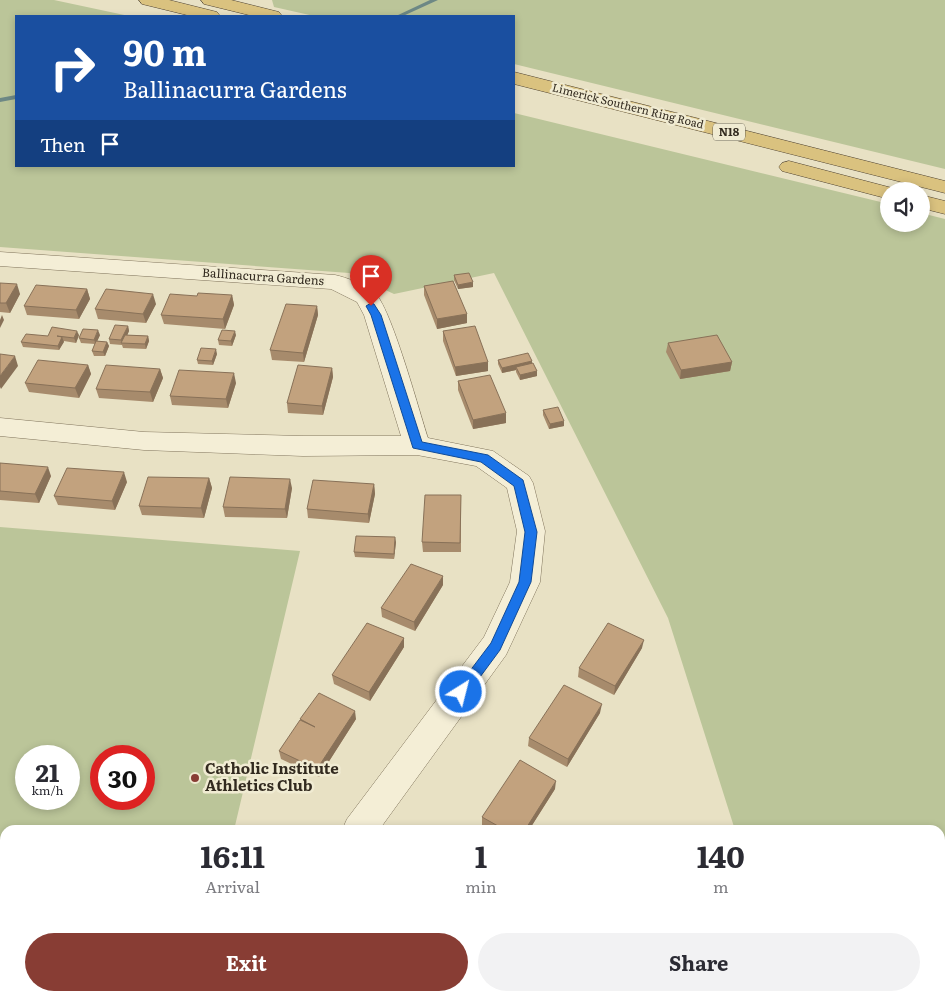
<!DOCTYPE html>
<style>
:root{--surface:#fff;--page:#f2f2f3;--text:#2b2b33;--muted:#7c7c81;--accent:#883d34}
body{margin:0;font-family:Literata,serif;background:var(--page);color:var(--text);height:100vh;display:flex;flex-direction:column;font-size:19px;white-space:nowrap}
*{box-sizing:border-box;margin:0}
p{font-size:16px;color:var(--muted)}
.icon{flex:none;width:28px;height:28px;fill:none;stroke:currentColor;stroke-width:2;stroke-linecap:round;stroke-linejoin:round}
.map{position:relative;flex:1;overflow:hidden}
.panel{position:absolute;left:0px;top:825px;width:945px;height:176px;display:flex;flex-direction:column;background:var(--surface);border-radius:15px 15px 0 0;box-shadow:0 2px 8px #0003}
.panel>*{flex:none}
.banner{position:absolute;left:15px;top:15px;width:500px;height:152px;border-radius:0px;box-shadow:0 2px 8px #0003;background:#1a4fa0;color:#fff;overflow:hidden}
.fabs{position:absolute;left:880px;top:182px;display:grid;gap:10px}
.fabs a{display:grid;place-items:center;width:50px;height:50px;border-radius:50%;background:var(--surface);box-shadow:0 2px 8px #0003;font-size:25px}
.speed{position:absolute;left:15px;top:745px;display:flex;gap:10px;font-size:25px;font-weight:700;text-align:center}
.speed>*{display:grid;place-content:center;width:65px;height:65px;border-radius:50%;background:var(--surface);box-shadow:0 2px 8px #0003;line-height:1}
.speed small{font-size:12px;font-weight:400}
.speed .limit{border:8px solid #d22;background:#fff;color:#111}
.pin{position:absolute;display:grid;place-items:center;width:42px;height:42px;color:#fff;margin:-51px -21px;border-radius:50% 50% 50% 0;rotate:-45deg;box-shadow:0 0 5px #0007}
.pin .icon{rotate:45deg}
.me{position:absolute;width:55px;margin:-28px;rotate:36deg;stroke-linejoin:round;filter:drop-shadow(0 0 4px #0008)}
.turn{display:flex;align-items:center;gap:18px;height:105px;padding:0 25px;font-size:22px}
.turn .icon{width:65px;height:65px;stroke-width:2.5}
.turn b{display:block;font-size:35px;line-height:42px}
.then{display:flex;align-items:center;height:48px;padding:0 25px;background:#0003;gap:10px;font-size:19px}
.eta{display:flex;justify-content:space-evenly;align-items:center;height:85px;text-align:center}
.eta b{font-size:30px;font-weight:700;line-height:35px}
.action{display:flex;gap:10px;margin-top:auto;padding:10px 25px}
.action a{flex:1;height:58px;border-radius:30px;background:var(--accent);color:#fff;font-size:20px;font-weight:700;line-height:58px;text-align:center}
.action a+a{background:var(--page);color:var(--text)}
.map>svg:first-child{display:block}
.green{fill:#bbc599;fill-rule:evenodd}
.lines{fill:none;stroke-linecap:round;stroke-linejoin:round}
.stream{fill:#6d8885;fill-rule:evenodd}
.minor-casing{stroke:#80745c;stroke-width:1}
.trunk-casing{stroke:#4f4230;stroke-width:1}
.minor{fill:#f4eed6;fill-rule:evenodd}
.trunk{fill:#dac27f;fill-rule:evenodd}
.wall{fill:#a78b6c}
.shaded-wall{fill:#887158}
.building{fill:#c2a27e;stroke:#887158}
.route{fill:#1a73e8;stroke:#114b97}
.poi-dot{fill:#883d34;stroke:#f0ebd2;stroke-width:2}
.labels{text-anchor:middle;stroke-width:5;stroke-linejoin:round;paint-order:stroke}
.far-street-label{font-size:11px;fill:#322a1f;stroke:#f0ebd2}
.shield{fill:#f0ebd2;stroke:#6b6455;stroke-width:1}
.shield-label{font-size:11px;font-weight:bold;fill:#322a1f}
.street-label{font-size:12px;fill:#322a1f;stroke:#f0ebd2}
.near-poi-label{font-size:15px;font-weight:bold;fill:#322a1f;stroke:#f0ebd2;text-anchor:start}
</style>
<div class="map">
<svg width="945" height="1001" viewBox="0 0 945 1001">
<rect width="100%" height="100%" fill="#e8e1c4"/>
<path class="green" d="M 0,0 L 54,0 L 129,16 L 16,16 L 16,166 L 514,166 L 514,113 L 889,204 L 889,224 L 921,224 L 921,213 L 945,219 L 945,1001 L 789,1001 L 787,996 L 940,996 L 940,830 L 735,830 L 668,618 L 494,273 L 394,294 L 349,273 L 0,247 Z
M 272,0 L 945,0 L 945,169 L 514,64 L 514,16 L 314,16 L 274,7 Z
M 0,527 L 300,551 L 234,830 L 5,830 L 5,996 L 195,996 L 194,1001 L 0,1001 ZM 26,756 L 69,756 L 69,799 L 26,799 ZM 101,756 L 144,756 L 144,799 L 101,799 Z"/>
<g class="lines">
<path class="stream" d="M 430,0 L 438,0 L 403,16 L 396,16 Z
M 16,95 L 16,99 L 0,102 L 0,98 Z"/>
<g class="minor-casing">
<path id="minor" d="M 0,252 L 335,275 C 345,277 367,285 374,292 C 391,306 419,411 428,438 L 493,451 L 529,476 L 533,483 L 545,531 L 540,582 L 506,655 L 379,830 L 342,830 L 347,819 L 484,637 L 510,582 L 517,531 L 507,488 L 476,466 L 417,455 L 303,456 L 144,450 L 0,436 L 0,418 L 144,432 L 303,436 L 401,436 L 364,315 L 357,302 L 331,289 L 0,266 Z
M 222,996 L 260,996 L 258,1001 L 220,1001 Z"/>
</g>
<g class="trunk-casing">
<path id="trunk" d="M 139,0 L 169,0 L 217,12 L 220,16 L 191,16 L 142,4 Z
M 201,0 L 231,0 L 279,12 L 282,16 L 253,16 L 204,4 Z
M 514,72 L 945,181 L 945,193 L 514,84 Z
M 789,161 L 896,189 L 898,191 L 889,191 L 889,199 L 782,171 L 779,167 L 782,163 Z
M 921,195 L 945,201 L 945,214 L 921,208 Z"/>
</g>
<use href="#minor" class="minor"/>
<use href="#trunk" class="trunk"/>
</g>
<path class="wall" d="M 454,275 L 473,287 L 458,289 L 454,280 Z
M 0,283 L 20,294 L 10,313 L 0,312 Z
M 424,286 L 467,314 L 467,323 L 437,329 L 424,295 Z
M 87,289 L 90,299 L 79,319 L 27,315 L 24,306 Z
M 232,295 L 234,305 L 225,329 L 164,324 L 161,315 L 197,296 Z
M 156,304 L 146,323 L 98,319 L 95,309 Z
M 317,306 L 318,315 L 304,362 L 272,360 L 270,350 Z
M 128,326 L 129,331 L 127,335 L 148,336 L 149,341 L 146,349 L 123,348 L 122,345 L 110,344 L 109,339 Z
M 443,331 L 488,362 L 488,371 L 456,376 L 443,341 Z
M 79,335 L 76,343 L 64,341 L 59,350 L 23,347 L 21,342 L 48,336 Z
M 100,335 L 97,341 L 107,342 L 109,346 L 105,356 L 94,356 L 92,351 L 95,344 L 81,343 L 79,338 Z
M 236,335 L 232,346 L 219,345 L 218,340 Z
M 668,343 L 732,362 L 730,371 L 680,379 L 666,352 Z
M 217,354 L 213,365 L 198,364 L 197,360 Z
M 498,360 L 532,361 L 532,363 L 537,371 L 537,376 L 520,380 L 516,372 L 516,370 L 502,373 L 498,364 Z
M 88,365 L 91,374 L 79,398 L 29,392 L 25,383 Z
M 332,368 L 333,377 L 323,415 L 288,413 L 287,403 Z
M 160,369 L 163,378 L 153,402 L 99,398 L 96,389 Z
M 458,381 L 506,423 L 473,429 L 458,390 Z
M 236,383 L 228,408 L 172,405 L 170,396 Z
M 543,410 L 564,426 L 549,429 L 543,415 Z
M 0,463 L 51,476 L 39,503 L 0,500 Z
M 209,478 L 212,488 L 204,518 L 142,515 L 139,506 Z
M 127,482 L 115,510 L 58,505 L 54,496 Z
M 374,484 L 375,494 L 369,523 L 308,518 L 307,509 Z
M 292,488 L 287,518 L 225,517 L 223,507 Z
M 461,495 L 461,552 L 423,552 L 422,542 Z
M 396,542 L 394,559 L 355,557 L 354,552 Z
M 443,585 L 415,631 L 382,617 L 381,608 Z
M 404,638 L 404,647 L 370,701 L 334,684 L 332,675 Z
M 642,648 L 614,695 L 578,677 L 579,668 Z
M 600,713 L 567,767 L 528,746 L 529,738 Z
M 300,719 L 356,719 L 319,777 L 281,759 L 279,751 L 301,721 Z
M 555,789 L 529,830 L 491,830 L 482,825 L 482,817 Z"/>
<path class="shaded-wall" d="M 473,282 L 473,287 L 458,289 L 458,285 Z
M 17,284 L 20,294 L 10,313 L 6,303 Z
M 87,289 L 90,299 L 79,319 L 76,310 Z
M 153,294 L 156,304 L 146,323 L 143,314 Z
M 232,295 L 234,305 L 225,329 L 223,319 Z
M 317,306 L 318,315 L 304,362 L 303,353 Z
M 467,314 L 467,323 L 437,329 L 437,319 Z
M 2,315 L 4,320 L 0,328 L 0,320 Z
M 128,326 L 129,331 L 124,343 L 122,343 L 121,340 Z
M 98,330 L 100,335 L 96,344 L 94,340 Z
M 77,331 L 79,335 L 76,343 L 74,338 Z
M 235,331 L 236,335 L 232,346 L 231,341 Z
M 148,336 L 149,341 L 146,349 L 145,344 Z
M 62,337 L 64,342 L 59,350 L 58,346 Z
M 107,342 L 109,346 L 105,356 L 103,352 Z
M 216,349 L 217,354 L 213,365 L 212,361 Z
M 15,356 L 18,366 L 1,389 L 0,387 L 0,376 Z
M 532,361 L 532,366 L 516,367 L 516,370 L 502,373 L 502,368 Z
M 488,362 L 488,371 L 456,376 L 455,367 Z
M 732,362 L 730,371 L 680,379 L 681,370 Z
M 88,365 L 91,374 L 79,398 L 75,388 Z
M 332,368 L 333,377 L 323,415 L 322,406 Z
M 160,369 L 163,378 L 153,402 L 150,392 Z
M 537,371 L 537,376 L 520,380 L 520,375 Z
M 234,373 L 236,383 L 228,408 L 226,399 Z
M 506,413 L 506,423 L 473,429 L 473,420 Z
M 564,421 L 564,426 L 549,429 L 550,424 Z
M 48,467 L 51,476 L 39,503 L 35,494 Z
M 124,472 L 127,482 L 115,510 L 112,501 Z
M 209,478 L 212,488 L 204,518 L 201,508 Z
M 290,479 L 292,488 L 287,518 L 285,509 Z
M 374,484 L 375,494 L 369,523 L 368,514 Z
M 395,537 L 396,542 L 394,559 L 394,554 Z
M 443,576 L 443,585 L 415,631 L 414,622 Z
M 404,638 L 404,647 L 370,701 L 369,692 Z
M 644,640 L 642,648 L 614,695 L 615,686 Z
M 602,704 L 600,713 L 567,767 L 568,759 Z
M 355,711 L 356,719 L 319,777 L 317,769 Z
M 556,781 L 555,789 L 529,830 L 525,830 Z
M 421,996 L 425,996 L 422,1001 L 418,1001 Z"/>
<path class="building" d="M 469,273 L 473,282 L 458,285 L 454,275 Z
M 453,281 L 467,314 L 437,319 L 424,286 Z
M 0,283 L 17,284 L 6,303 L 0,303 Z
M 36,285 L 87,289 L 76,310 L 24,306 Z
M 106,289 L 153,294 L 143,314 L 95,309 Z
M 198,293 L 232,295 L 223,319 L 161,315 L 170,294 L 197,296 Z
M 286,304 L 317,306 L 303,353 L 270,350 Z
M 115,325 L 128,326 L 121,340 L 109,339 Z
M 475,326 L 488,362 L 455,367 L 443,331 Z
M 52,327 L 77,331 L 74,338 L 57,336 L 62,337 L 58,346 L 21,342 L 26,334 L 48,336 Z
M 83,329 L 98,330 L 94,340 L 79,338 Z
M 222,330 L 235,331 L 231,341 L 218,340 Z
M 125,335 L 148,336 L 145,344 L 121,343 Z
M 717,335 L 732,362 L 681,370 L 668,343 Z
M 96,341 L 107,342 L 103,352 L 92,351 Z
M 201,348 L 216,349 L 212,361 L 197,360 Z
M 528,353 L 532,361 L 502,368 L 498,360 Z
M 0,354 L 15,356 L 0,376 Z
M 38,360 L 88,365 L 75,388 L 25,383 Z
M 533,363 L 537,371 L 520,375 L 516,367 Z
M 106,365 L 160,369 L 150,392 L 96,389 Z
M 298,365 L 332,368 L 322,406 L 287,403 Z
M 179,370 L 234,373 L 226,399 L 170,396 Z
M 490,375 L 506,413 L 473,420 L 458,381 Z
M 558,407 L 564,421 L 550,424 L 543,410 Z
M 0,463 L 48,467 L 35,494 L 0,491 Z
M 67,468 L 124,472 L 112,501 L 54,496 Z
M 148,477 L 209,478 L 201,508 L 139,506 Z
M 230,477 L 290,479 L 285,509 L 223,507 Z
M 313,480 L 374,484 L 368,514 L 307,509 Z
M 425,495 L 461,495 L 460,543 L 422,542 Z
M 356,536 L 395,537 L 394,554 L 354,552 Z
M 411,564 L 443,576 L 414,622 L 381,608 Z
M 367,623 L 404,638 L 369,692 L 332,675 Z
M 608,623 L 644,640 L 615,686 L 579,668 Z
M 564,685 L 602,704 L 568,759 L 529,738 Z
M 319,693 L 355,711 L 317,769 L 279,751 L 300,720 L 315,727 L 300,719 Z
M 520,760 L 556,781 L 525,830 L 505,830 L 482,817 Z
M 360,996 L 421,996 L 418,1001 L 364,1001 L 359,998 Z
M 564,996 L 629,996 L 626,1001 L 560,1001 Z"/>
<path class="route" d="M 371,303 L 374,304 L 381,315 L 422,442 L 488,455 L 523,480 L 537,532 L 531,582 L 500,650 L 466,696 L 461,698 L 457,696 L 455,692 L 457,688 L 491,643 L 519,582 L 525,532 L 514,486 L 481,462 L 413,448 L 371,315 L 366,306 Z"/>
<circle class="poi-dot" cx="195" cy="778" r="5"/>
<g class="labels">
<g class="far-street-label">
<text transform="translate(628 106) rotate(14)" y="4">Limerick Southern Ring Road</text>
</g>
<rect class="shield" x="713" y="123.5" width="32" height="17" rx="4"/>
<g class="shield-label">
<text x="729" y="136">N18</text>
</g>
<g class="street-label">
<text transform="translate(263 277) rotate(4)" y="4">Ballinacurra Gardens</text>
</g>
<g class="near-poi-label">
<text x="205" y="774">Catholic Institute<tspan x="205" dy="17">Athletics Club</tspan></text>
</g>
</g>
</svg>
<div class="fabs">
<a><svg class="icon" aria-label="sound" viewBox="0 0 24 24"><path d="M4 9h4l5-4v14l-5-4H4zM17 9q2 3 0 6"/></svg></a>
</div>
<div class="speed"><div>21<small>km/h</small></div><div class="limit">30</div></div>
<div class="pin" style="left:371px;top:306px;background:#d93025"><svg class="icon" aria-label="arrive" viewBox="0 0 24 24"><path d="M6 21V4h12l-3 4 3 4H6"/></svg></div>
<svg class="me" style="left:461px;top:692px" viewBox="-20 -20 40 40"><circle r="17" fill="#1a73e8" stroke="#fff" stroke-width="3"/><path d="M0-11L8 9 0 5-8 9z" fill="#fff"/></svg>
<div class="banner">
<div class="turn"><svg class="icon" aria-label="right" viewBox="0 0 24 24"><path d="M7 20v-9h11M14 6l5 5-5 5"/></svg><div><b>90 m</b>Ballinacurra Gardens</div></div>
<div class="then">Then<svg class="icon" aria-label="arrive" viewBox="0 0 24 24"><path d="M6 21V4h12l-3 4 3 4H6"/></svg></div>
</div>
<section class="panel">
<div class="eta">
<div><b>16:11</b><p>Arrival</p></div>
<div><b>1</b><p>min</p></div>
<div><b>140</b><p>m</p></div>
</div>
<div class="action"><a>Exit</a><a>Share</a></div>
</section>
</div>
